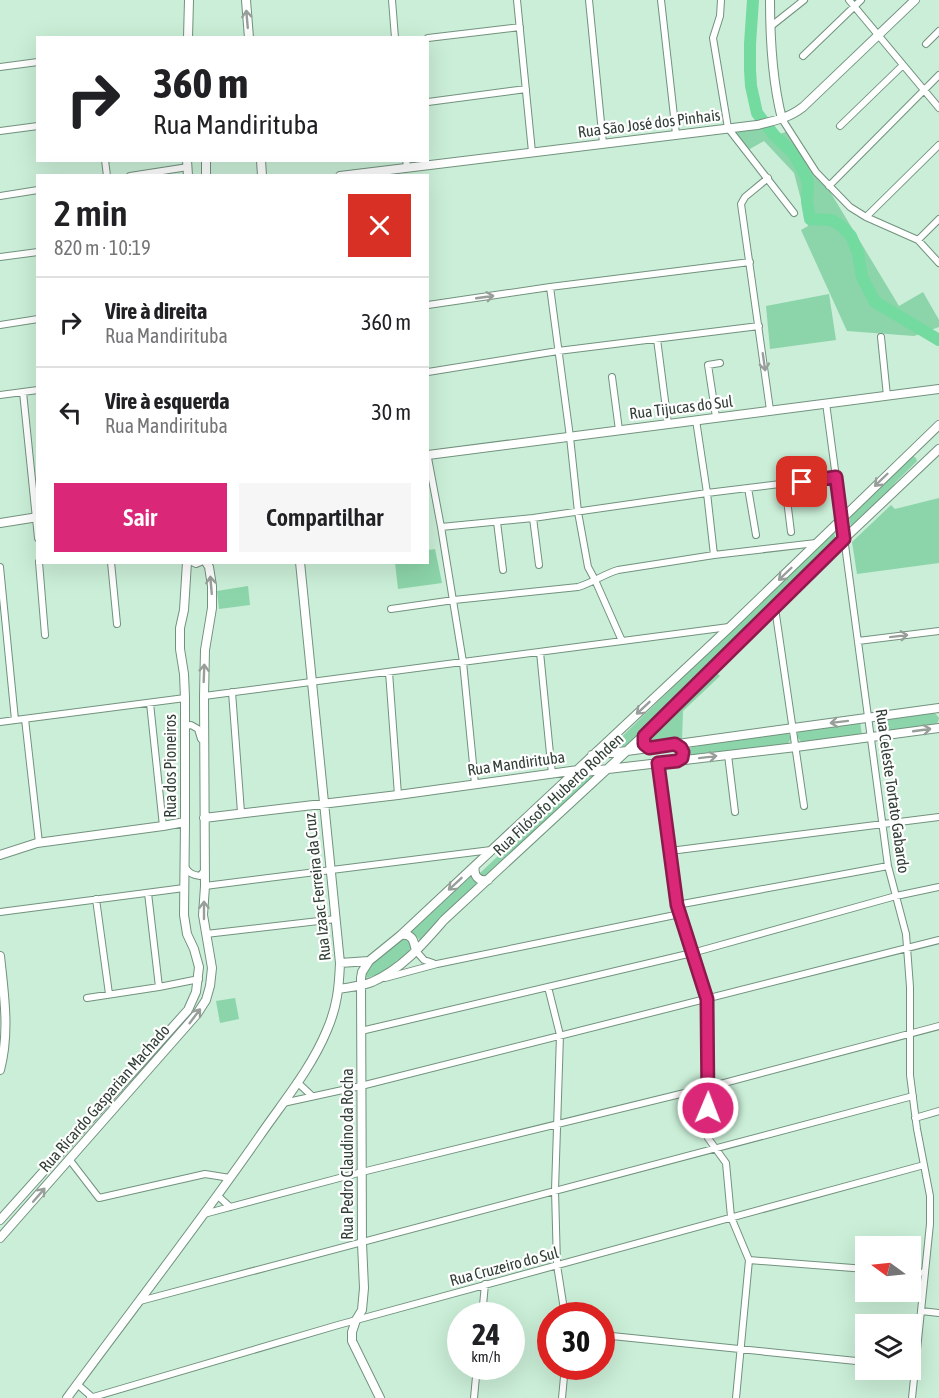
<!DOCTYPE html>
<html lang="pt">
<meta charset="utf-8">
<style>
:root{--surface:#fff;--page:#f6f6f6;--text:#202124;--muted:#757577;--line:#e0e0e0;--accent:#db2777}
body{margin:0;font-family:"Asap Condensed",sans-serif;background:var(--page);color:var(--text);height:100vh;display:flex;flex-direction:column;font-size:22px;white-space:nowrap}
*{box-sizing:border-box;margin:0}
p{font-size:20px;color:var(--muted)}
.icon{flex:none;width:33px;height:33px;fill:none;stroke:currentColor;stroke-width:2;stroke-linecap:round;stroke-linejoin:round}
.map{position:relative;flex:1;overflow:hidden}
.side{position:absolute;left:36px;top:174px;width:393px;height:390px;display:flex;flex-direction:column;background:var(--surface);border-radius:0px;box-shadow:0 6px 24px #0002}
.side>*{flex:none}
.guide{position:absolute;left:36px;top:36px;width:393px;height:126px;border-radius:0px;box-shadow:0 6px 24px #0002;background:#fff;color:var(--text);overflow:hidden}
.needle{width:39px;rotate:285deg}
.buttons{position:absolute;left:855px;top:1236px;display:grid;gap:12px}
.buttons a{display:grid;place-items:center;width:66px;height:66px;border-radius:0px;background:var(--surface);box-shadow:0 6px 24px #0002;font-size:30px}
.speed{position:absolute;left:447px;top:1302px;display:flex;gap:12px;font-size:30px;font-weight:700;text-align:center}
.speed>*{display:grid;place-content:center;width:78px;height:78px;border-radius:50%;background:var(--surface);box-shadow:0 6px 24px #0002;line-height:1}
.speed small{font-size:15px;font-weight:400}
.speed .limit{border:9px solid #d22;background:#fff;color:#111}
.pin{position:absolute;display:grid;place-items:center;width:51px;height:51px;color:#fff;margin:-26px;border-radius:12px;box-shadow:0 3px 9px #0006}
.me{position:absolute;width:66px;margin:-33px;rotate:1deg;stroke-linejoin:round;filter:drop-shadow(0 0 4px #0008)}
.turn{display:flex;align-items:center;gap:21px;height:126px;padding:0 18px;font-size:27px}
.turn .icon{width:78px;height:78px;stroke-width:2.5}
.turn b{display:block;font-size:42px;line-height:51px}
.round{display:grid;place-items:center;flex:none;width:63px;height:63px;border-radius:0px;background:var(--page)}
.head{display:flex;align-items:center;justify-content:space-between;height:102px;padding:0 18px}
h1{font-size:36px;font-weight:600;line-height:45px}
.primary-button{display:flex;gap:12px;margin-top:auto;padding:12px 18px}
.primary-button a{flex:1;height:69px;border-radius:0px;background:var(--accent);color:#fff;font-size:24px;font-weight:600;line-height:69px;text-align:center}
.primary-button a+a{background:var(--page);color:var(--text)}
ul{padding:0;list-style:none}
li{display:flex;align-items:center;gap:18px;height:90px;padding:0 18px;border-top:2px solid var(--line)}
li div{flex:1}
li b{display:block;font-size:22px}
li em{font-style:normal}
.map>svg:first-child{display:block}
.green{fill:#8cd4a9}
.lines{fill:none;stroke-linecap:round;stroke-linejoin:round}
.river{stroke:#73daa0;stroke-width:12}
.street-casing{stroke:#72927e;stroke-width:8}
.secondary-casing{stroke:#72927e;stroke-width:10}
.street{stroke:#fff;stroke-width:6}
.secondary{stroke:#fff;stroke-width:8}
.oneway{stroke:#989f9a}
.route-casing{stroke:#8e194d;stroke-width:15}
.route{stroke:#db2777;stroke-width:10}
.labels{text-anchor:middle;stroke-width:4.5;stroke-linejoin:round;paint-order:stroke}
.street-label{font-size:16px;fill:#313f36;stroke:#fff}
</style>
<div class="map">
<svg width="939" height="1398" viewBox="0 0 939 1398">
<rect width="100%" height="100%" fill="#caeed7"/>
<path class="green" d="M 765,126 L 772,137 L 788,131 L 814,165 L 899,306 L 923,292 L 939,320 L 939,327 L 914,336 L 847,331 L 801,230 L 808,226 L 794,173 L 764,141 L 748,150 L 734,130 Z
M 829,294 L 836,340 L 770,349 L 766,306 Z
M 913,456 L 916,458 L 917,461 L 896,482 L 887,493 L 851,528 L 849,517 Z
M 939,498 L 939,563 L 857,574 L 852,542 L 891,505 L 895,509 Z
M 834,531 L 836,542 L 623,750 L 608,750 Z
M 435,549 L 442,583 L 398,589 L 395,563 L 428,562 L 428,550 Z
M 248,586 L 250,605 L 219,609 L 217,591 Z
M 716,672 L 720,676 L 683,711 L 682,740 L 651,744 L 647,740 Z
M 934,712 L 939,718 L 938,722 L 935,725 L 878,733 L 876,720 Z
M 860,722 L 862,735 L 802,743 L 797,737 L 798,731 Z
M 787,732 L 790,736 L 790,740 L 787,745 L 728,753 L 689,755 L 688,748 L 754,736 Z
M 597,775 L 484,878 L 479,874 L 498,856 L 498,851 L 580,777 Z
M 472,875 L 478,884 L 422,942 L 411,932 Z
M 404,939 L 410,942 L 412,947 L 411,950 C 397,961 380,978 362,978 L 363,972 L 400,940 Z
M 235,998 L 239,1019 L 220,1023 L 216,1001 Z"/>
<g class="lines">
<path class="river" d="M 753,0 L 750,44 L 750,70 L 751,86 L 757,113 L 774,135 L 793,153 L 801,167 L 808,182 L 807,202 L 810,219 L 831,220 L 840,225 L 851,236 L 858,253 L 862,277 L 875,302 L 939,340"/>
<g class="street-casing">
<path id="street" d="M 392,0 L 395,38
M 517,0 L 532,152
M 589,0 L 603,143
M 661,0 L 676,134
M 721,0 L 720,16 L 713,38 L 728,128 L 794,213
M 849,0 L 939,108
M 770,27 L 804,0
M 428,38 L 520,27
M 926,44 L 939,31
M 803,56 L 861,0
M 0,67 L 38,62
M 428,102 L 526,89
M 782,119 L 816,172 L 850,207 L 866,217 L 918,240 L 939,263
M 840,126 L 903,65
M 0,131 L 38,126
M 105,160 L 107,176
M 406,160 L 407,166
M 130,176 L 188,167
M 768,178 L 745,197 L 741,204 L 770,410
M 829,186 L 939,75
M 0,196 L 38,190
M 866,217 L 939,145
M 918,240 L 939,219
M 0,257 L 38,252
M 550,287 L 570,437 L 578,512 L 588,567 L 595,580 L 622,641
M 428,305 L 550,287 L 750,262
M 0,325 L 38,319
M 881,337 L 887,396
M 657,339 L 668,424
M 428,372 L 558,351 L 759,326
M 612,377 L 619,430
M 23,392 L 38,538
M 0,395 L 38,390
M 826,403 L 888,866 L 906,934 L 910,987 L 910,1075 L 917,1129 L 930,1196 L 930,1224 L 912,1398
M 716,417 L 708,365 L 720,363
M 696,420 L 707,493 L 714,555
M 428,458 L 441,527 L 463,662 L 475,784
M 785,484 L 791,532
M 748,488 L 756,535
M 533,518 L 539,565
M 497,522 L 503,570
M 441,527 L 533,518 L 707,493 L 836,477
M 39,562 L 45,635
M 111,562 L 117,624
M 192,562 L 196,564 L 201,562
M 0,567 L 15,720
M 775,608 L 804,806
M 391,609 L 454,600 L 578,587 C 592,583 604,574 618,570 L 714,555 L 816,543
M 858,641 L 939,631
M 540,652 L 552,774
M 389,672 L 398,795
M 232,692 L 241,812
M 204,696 L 729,627
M 150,703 L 163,826
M 25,719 L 39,843
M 0,722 L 185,698
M 185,726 L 191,725 L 198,729 L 201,739
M 728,755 L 735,812
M 658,763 L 677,905 L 707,999 L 708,1138 L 726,1163 L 731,1217 L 749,1260 L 736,1398
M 670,851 L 939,817
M 185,867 C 189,873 192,875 200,876 L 204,871
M 205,886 L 491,850
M 148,893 L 159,987
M 96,899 L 109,994
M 677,905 L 888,866
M 0,912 L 184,888
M 206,934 L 336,919
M 416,951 L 424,960 L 433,963
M 385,978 L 437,964 L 680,914
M 548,987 L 560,1035 L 555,1190 L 557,1265 L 565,1316
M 87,998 L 159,987 L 199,979
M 361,1031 L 692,953 L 896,896 L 939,887
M 297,1082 L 312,1096
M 283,1103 L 361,1086 L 939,940
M 915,1118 L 939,1111
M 69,1159 L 99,1198 L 205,1174 L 230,1178
M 218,1196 L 230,1207
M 204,1214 L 362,1172 L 709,1087 L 939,1026
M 749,1260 L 866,1269
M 910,1272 L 925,1273
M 140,1301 L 913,1096
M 921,1311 L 939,1313
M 482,1316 L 485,1284
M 602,1335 L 866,1362
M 77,1384 L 92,1397
M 90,1398 L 338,1325 L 924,1165
M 474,1398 L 477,1366
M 562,1398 L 565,1366"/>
</g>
<g class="secondary-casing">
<path id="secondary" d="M 246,0 L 249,38
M 770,0 C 770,40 772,80 782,119
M 188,38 L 189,0
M 187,160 L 188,176
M 261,160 L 262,176
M 206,176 L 206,160
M 340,176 L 757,125 C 774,121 789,118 803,107 L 915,0
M 428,455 L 939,389
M 0,523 L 38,517
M 592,755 L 627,751 L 939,708
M 204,818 L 398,795 L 578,770 L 585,772 L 608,769 L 796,747 L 939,728
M 0,855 L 37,843 L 163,826 L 185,822
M 475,866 C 473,875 478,882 488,880
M 401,935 C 413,933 414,942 416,951
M 0,956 C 4,994 10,1032 0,1070
M 369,961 L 362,972 L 361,978 L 362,1243 L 364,1288 L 362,1310 L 356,1320 L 352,1332 L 352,1341 L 380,1398
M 340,963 L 369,961 L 401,935 L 731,626 L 939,425
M 339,989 C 350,987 362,986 372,982 C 402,969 423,944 444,920 L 643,736 L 844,539 L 939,449
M 0,1220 L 188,1010 L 196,992 L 199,967 L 194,949 L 187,934 L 184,915 L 185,822 L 185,698 L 184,674 L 180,649 L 180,628 L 184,610 L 187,562
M 0,1238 L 197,1014 L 206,1000 L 210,986 L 212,968 L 203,915 L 205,886 L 204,696 L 205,650 L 212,608 L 212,586 L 209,567 L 206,562
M 67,1398 C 131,1311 197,1226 259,1137 C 283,1102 311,1069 327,1030 C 337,1007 339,988 340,963 L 300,562"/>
</g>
<use href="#street" class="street"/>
<use href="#secondary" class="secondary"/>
</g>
<defs><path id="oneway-shaft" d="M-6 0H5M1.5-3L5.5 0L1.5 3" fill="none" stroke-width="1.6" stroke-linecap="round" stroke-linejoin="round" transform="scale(1.5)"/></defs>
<g class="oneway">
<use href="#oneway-shaft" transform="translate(247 19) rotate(-95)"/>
<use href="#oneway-shaft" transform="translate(485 297) rotate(-8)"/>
<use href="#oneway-shaft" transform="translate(764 362) rotate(82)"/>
<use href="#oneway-shaft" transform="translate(881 480) rotate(136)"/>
<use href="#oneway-shaft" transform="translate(785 574) rotate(136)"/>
<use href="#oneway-shaft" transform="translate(211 585) rotate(-95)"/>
<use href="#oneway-shaft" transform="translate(899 636) rotate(-7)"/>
<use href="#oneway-shaft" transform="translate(204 673) rotate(-88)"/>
<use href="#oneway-shaft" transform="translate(643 708) rotate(137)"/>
<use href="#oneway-shaft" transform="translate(839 722) rotate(173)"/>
<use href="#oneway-shaft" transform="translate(922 730) rotate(-8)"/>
<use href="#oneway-shaft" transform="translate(708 757) rotate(-7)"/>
<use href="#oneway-shaft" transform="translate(455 884) rotate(137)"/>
<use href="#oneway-shaft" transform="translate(204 910) rotate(-90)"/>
<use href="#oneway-shaft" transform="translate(195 1016) rotate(-53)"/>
<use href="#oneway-shaft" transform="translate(39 1195) rotate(-49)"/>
</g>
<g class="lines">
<g class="route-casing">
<path id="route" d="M 708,1108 L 707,999 L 677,905 L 658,763 L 677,761 L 682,758 L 683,752 L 681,748 L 675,744 L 649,748 L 644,744 L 644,736 L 844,539 L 836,477 L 802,482"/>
</g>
<use href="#route" class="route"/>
</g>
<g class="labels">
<g class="street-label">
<text transform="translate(649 123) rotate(-7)" y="6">Rua São José dos Pinhais</text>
<text transform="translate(681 407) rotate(-7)" y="6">Rua Tijucas do Sul</text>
<text transform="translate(516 763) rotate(-8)" y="6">Rua Mandirituba</text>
<text transform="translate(170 766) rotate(-90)" y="6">Rua dos Pioneiros</text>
<text transform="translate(893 791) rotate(82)" y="6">Rua Celeste Tortato Gabardo</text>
<text transform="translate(558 794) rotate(-43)" y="6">Rua Filósofo Huberto Rohden</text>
<text transform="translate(317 887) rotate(-96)" y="6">Rua Izaac Ferreira da Cruz</text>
<text transform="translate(104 1098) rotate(-49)" y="6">Rua Ricardo Gasparian Machado</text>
<text transform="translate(347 1154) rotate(-90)" y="6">Rua Pedro Claudino da Rocha</text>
<text transform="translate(504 1266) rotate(-15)" y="6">Rua Cruzeiro do Sul</text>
</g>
</g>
</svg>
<div class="buttons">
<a><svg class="needle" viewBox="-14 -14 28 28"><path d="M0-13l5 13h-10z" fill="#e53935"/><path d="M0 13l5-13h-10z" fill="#757577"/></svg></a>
<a><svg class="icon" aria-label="layers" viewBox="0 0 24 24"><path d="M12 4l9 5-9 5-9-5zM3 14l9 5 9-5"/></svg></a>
</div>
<div class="speed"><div>24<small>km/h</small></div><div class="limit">30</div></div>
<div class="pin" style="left:802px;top:482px;background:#d93025"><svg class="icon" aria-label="arrive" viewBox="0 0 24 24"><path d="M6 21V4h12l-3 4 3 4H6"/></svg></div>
<svg class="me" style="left:708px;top:1108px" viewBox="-20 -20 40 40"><circle r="17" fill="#db2777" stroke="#fff" stroke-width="3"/><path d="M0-11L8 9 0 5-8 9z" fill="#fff"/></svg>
<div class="guide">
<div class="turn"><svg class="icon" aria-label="right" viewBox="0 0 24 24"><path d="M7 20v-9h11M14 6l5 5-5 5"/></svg><div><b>360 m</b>Rua Mandirituba</div></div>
</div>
<section class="side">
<div class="head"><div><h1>2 min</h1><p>820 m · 10:19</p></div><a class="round" style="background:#d93025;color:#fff"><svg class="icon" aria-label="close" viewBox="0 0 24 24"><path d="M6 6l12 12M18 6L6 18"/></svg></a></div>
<ul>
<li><svg class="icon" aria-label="right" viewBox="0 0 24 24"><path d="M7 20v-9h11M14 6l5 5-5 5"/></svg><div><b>Vire à direita</b><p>Rua Mandirituba</p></div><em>360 m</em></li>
<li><svg class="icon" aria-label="left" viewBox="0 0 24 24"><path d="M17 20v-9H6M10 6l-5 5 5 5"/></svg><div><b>Vire à esquerda</b><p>Rua Mandirituba</p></div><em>30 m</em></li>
</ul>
<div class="primary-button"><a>Sair</a><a>Compartilhar</a></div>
</section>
</div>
